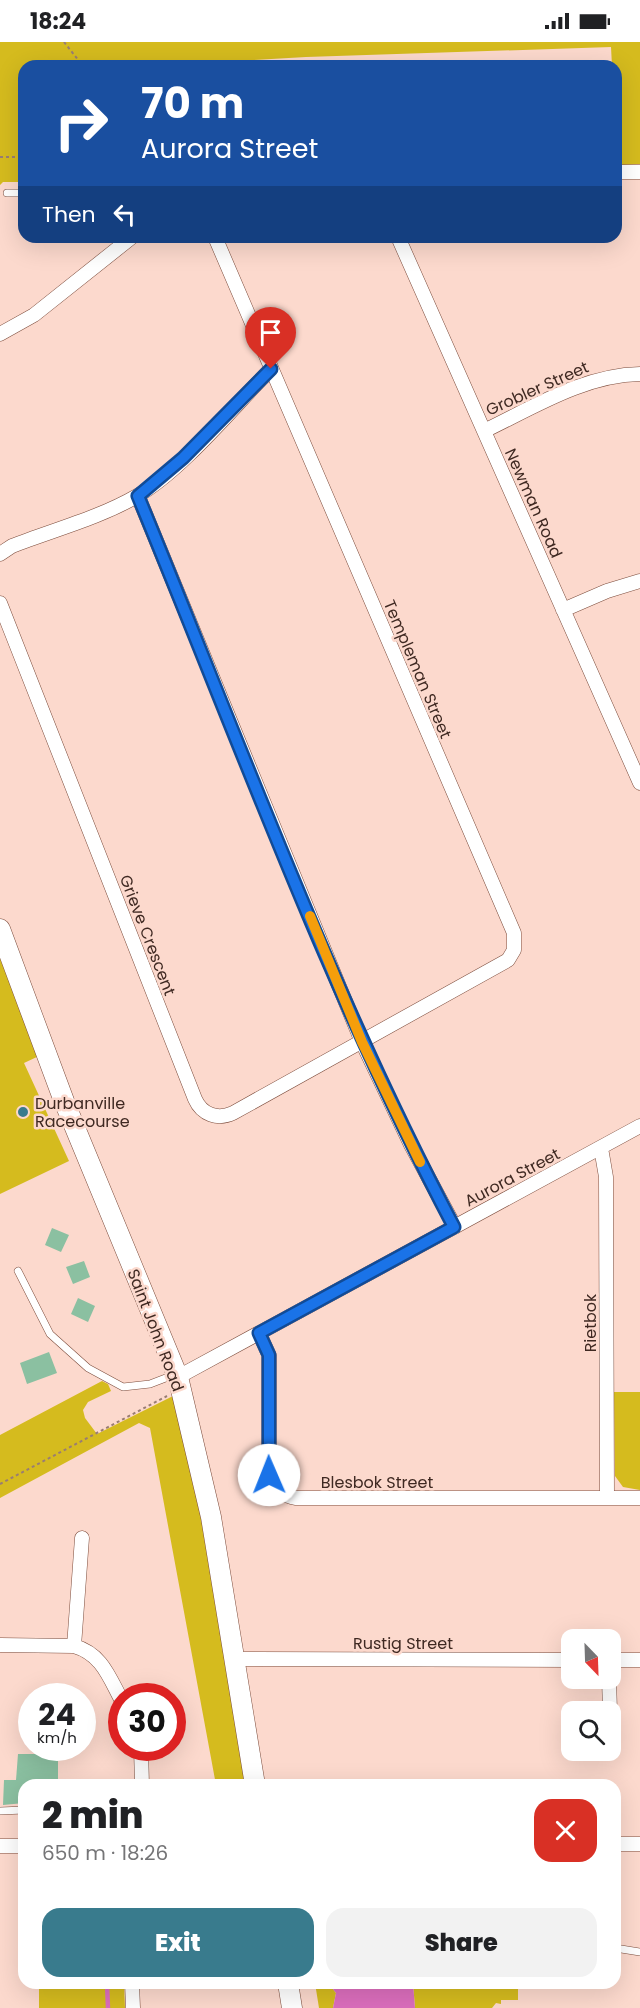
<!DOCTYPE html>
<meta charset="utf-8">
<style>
:root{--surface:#fff;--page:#f2f2f2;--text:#202124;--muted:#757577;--accent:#397b8d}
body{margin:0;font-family:Poppins,sans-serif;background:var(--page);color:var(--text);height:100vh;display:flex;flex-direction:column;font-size:22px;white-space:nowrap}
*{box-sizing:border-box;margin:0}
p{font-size:20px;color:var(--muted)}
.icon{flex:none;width:33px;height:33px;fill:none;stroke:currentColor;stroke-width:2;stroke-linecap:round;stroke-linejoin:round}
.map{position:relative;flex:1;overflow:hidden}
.details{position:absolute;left:18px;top:1737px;width:603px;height:210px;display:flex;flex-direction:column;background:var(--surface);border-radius:18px;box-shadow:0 6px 24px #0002}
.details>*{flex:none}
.banner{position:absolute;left:18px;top:18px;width:604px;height:183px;border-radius:18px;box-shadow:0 6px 24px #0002;background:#1a4fa0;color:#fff;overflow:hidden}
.needle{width:39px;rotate:157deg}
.buttons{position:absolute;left:561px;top:1587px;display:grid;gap:12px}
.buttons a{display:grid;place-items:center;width:60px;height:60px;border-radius:12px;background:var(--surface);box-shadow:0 6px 24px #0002;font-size:30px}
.speed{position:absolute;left:18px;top:1641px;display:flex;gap:12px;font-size:30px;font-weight:700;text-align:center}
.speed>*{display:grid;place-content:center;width:78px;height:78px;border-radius:50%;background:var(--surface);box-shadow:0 6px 24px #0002;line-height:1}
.speed small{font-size:15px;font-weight:400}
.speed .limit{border:9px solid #d22;background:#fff;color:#111}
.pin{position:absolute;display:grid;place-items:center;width:51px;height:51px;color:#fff;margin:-62px -26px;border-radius:50% 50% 50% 0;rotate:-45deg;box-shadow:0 0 6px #0007}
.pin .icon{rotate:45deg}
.me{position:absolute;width:66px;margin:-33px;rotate:359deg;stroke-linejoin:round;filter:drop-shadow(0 0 4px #0008)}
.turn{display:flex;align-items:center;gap:21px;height:126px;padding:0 24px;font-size:27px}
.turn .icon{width:78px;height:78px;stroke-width:2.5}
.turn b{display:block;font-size:42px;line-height:51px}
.then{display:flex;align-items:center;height:57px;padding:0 24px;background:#0003;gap:12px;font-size:22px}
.round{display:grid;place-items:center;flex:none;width:63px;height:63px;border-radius:18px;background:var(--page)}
.head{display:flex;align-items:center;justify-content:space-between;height:102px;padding:0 24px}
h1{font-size:36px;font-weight:800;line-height:45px}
.action{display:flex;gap:12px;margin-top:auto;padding:12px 24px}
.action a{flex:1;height:69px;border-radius:18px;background:var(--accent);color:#fff;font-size:24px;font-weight:800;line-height:69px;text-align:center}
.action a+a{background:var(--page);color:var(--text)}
.status{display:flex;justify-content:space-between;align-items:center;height:42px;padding:0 30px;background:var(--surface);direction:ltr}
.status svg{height:16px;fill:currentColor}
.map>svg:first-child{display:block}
.green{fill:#d5bb1e}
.water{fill:#dc6ebd}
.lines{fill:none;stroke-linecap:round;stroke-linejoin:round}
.stream{stroke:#dc6ebd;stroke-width:4.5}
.building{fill:#8bc0a1}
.service-casing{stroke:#7c4c3c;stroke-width:8}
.minor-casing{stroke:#7c4c3c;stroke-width:15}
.secondary-casing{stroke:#7c4c3c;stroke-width:21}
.path{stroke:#997d73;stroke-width:2;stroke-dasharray:3 3;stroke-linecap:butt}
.service{stroke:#fff;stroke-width:7}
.minor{stroke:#fff;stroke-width:14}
.secondary{stroke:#fff;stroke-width:20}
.route-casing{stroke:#114b97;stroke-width:15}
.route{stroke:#1a73e8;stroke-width:10}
.slow{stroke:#f59e0b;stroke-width:10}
.poi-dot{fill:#397b8d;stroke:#fcd9cd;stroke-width:2}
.labels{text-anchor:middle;stroke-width:5;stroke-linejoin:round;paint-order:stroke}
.street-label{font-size:16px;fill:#3f2922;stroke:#fcd9cd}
.poi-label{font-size:16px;fill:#3f2922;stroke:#fcd9cd;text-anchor:start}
</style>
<div class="status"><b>18:24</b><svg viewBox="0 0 49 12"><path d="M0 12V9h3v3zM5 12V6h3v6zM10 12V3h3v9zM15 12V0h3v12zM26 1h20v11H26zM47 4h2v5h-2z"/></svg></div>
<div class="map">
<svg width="640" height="1966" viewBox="0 0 640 1966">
<rect width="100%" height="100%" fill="#fcd9cd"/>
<path class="green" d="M 0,0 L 640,0 L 640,122 L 617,123 L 616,24 L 612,24 L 611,5 L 306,15 L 155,24 L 24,24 L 24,140 L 3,140 L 0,143 Z
M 0,909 L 39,1014 L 24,1021 L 69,1119 L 0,1152 Z
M 102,1339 L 108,1342 L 111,1349 L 88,1360 L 83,1368 L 85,1376 L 97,1392 L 173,1354 L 203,1480 L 246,1743 L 216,1743 L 150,1386 L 139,1381 L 0,1456 L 0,1393 Z
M 614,1350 L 640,1350 L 640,1448 L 623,1445 L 615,1434 Z
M 39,1941 L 124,1941 L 125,1966 L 39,1966 Z
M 315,1941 L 328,1941 L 336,1951 L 333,1966 L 319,1966 Z
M 413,1941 L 518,1941 L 518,1958 L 501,1958 L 501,1962 L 496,1961 L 492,1966 L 415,1966 Z"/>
<path class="water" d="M 328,1941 L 348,1941 L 356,1944 L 370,1941 L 413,1941 L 415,1966 L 333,1966 L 336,1951 Z"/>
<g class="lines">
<path class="stream" d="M 107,1941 L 108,1966"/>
</g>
<path class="building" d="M 52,1186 L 69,1193 L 61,1210 L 45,1203 Z
M 84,1219 L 90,1235 L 73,1242 L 66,1225 Z
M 78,1256 L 95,1264 L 88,1280 L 71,1272 Z
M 49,1310 L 57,1331 L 27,1342 L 20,1321 Z
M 44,1708 L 58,1708 L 58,1738 L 40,1738 L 40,1743 L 24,1743 L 24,1761 L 3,1763 L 4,1738 L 16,1738 L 18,1712 L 44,1712 Z"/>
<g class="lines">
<g class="service-casing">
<path id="service" d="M 7,151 L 24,151
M 18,1229 L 50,1292 L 88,1326 L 123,1345 L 150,1342 L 176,1332
M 0,1769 L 24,1768
M 615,1906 L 640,1910"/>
</g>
<g class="minor-casing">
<path id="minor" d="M 616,130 L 640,130
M 398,195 L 640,741
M 0,292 L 34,273 L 132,195
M 484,389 C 534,365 584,333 640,332
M 138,454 L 362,1000 L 411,1103 L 455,1185
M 0,512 L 12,504 C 53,488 99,476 137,454 C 182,428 233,365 271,327
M 0,561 L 195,1057 C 202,1073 218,1078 233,1071 L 508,918 L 514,908 L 514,891 L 215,195
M 563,568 L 607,549 L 640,539
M 601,1106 L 606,1135 L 607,1456
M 259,1291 L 269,1313 L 269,1433 C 274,1446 282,1454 296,1456 L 640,1456
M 178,1335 L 640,1084
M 0,1603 L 74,1604 C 102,1612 109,1635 122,1659
M 74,1604 L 82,1496
M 234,1617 L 572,1618
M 610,1618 L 640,1618
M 609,1636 L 610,1670
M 610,1675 L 611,1690
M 141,1706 L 142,1743
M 615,1802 L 640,1802
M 0,1804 L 24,1804
M 132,1941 L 133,1966"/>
</g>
<g class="secondary-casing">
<path id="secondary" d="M 0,887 L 64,1059 L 178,1335 L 211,1475 L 255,1743
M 288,1941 L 292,1966"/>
</g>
<path class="path" d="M 64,0 L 83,24
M 0,115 L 24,115
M 0,1442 L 167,1354
M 329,1943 L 336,1941"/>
<use href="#service" class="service"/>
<use href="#minor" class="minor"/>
<use href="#secondary" class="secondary"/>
</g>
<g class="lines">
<g class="route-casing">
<path id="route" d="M 269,1433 L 269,1313 L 259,1291 L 454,1185 C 330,950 239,699 138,454 L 183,416 L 271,327"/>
</g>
<use href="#route" class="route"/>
<path class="slow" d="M 310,874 L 362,1000 L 420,1120"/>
</g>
<circle class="poi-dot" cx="23" cy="1070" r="6"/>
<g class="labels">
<g class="street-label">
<text transform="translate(537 346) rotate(-24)" y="6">Grobler Street</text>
<text transform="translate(534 461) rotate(66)" y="6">Newman Road</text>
<text transform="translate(418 627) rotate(67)" y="6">Templeman Street</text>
<text transform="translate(148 893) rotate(69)" y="6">Grieve Crescent</text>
<text transform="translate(512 1135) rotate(-28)" y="6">Aurora Street</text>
<text transform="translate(590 1281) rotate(-90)" y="6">Rietbok</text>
<text transform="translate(156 1288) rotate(69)" y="6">Saint John Road</text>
<text x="377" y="1446">Blesbok Street</text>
<text x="403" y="1607">Rustig Street</text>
</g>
<g class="poi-label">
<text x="35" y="1067">Durbanville<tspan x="35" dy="18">Racecourse</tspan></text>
</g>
</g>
</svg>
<div class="buttons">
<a><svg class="needle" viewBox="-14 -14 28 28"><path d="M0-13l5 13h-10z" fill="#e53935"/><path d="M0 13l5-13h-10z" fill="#757577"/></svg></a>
<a><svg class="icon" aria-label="search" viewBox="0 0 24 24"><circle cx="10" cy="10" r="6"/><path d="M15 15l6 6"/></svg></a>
</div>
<div class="speed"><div>24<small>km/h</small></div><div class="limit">30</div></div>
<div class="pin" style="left:271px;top:327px;background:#d93025"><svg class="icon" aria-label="arrive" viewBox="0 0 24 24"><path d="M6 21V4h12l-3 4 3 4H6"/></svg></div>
<svg class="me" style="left:269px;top:1433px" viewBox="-20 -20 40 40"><circle r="19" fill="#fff"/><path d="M0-13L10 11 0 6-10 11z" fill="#1a73e8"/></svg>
<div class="banner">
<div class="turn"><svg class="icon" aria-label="right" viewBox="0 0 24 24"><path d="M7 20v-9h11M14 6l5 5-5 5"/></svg><div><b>70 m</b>Aurora Street</div></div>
<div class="then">Then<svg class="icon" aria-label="left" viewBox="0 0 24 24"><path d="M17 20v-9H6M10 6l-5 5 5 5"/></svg></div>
</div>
<section class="details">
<div class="head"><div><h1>2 min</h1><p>650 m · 18:26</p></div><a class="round" style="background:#d93025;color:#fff"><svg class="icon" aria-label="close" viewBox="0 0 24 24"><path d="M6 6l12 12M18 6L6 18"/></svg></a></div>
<div class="action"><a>Exit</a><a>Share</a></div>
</section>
</div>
